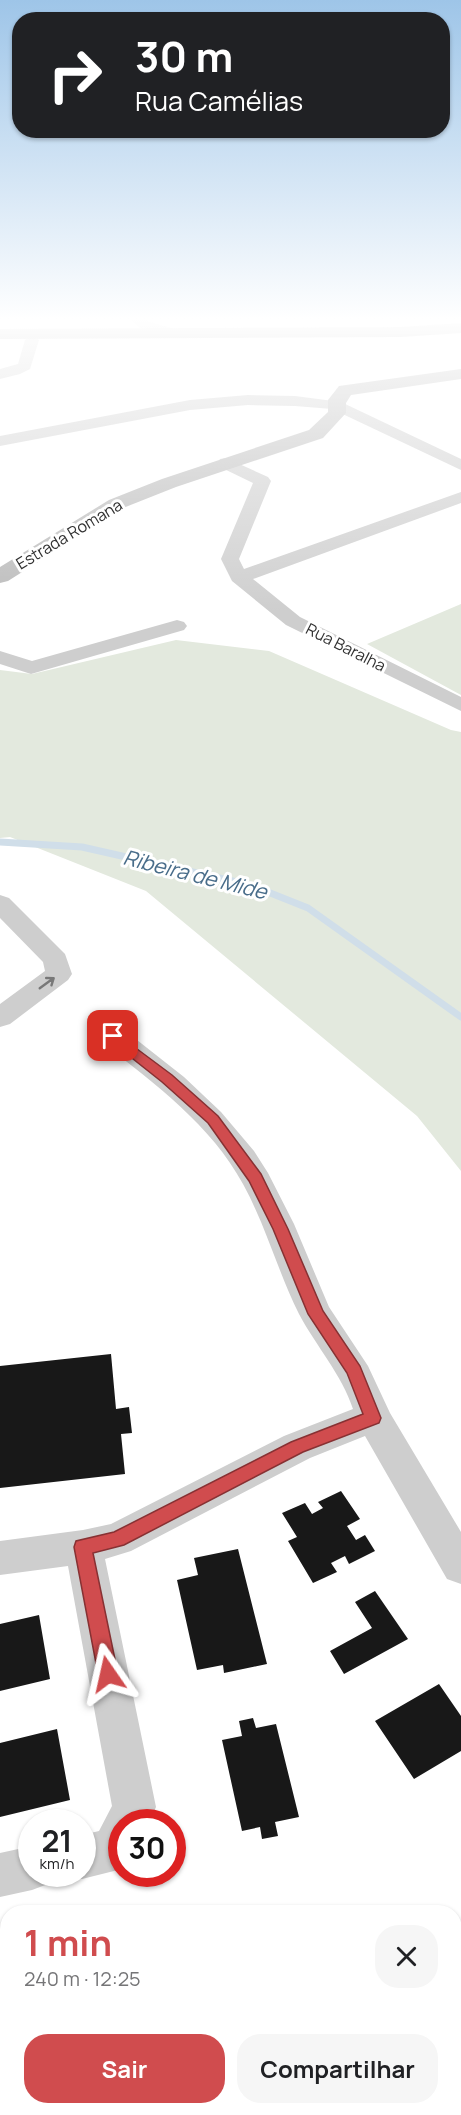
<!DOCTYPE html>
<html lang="pt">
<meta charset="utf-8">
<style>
:root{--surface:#fff;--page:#f6f6f6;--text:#202124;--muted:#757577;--accent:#d04c4e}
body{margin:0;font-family:Manrope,sans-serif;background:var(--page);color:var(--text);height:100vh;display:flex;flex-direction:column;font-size:22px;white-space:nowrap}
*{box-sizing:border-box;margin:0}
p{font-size:20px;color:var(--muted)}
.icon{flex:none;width:33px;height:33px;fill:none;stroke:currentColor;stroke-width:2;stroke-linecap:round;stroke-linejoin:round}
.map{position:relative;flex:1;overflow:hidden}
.drawer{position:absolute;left:0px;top:1905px;width:462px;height:210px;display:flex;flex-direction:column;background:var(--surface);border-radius:24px 24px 0 0;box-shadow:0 2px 4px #0004}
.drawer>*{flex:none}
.hud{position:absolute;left:12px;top:12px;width:438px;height:126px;border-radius:24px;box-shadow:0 2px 4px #0004;background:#202124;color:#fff;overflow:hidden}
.speed{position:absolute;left:18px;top:1809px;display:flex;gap:12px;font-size:30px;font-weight:700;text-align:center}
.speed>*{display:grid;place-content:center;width:78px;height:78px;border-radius:50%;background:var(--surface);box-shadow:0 2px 4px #0004;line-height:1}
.speed small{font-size:15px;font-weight:400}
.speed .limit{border:9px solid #d22;background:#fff;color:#111}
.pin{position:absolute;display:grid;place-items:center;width:51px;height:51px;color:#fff;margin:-26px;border-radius:12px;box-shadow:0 3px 9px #0006}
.me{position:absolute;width:66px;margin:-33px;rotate:349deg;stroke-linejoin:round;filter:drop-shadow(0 0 4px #0008)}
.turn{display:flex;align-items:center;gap:21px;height:126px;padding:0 24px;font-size:27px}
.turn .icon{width:78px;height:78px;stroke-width:2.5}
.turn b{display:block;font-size:42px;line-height:51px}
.round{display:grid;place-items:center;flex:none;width:63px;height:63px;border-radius:24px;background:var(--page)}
.summary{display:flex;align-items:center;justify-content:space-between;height:102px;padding:0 24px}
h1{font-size:36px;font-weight:700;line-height:45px;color:var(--accent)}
.button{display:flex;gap:12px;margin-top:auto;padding:12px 24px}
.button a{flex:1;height:69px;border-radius:24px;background:var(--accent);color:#fff;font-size:24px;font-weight:700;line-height:69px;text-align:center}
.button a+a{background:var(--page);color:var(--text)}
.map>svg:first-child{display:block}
.green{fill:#e3e9de}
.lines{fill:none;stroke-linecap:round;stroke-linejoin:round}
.stream{stroke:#d0dee9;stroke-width:7}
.building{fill:#181818}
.street{fill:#cecece;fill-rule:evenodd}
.secondary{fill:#bbb;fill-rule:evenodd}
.primary{fill:#a9a9a9;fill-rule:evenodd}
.oneway{stroke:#787878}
.route{fill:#d04c4e;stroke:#873133;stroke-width:1.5}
.labels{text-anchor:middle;stroke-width:6;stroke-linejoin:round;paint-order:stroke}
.far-street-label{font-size:16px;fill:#313131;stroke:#fff}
.water-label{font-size:21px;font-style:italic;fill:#496d8a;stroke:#fff}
</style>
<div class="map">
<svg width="461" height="2115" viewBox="0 0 461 2115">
<rect width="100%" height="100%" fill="#fff"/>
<path class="green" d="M 461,604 L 461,695 L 367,644 Z
M 176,640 L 269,651 L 451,730 L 461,732 L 461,1171 L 417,1116 L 146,891 L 10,837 L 0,838 L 0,670 L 32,674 Z"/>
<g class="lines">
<path class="stream" d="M 0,842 L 82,847 L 250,885 L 308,908 L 461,1017"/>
</g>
<path class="building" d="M 111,1354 L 116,1409 L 129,1407 L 132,1433 L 121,1434 L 125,1474 L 0,1488 L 0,1366 Z
M 341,1491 L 360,1519 L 347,1526 L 356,1540 L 365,1535 L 375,1551 L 349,1564 L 345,1556 L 331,1563 L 337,1572 L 313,1583 L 288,1541 L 297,1537 L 282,1513 L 305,1503 L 312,1514 L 323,1508 L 318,1502 Z
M 238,1549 L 267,1664 L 224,1673 L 223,1665 L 197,1670 L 177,1580 L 198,1575 L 194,1558 Z
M 375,1591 L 408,1639 L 344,1674 L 330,1651 L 372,1628 L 355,1602 Z
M 39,1615 L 50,1679 L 0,1691 L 0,1624 Z
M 439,1684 L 461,1716 L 461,1751 L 414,1779 L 375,1721 Z
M 253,1718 L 256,1728 L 276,1724 L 299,1817 L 275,1822 L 278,1836 L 262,1839 L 260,1827 L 242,1831 L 222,1740 L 242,1736 L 239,1721 Z
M 57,1729 L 70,1800 L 0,1817 L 0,1743 Z"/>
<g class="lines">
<path class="street" d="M 127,317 L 143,317 L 150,322 L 178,330 L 180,333 L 173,337 L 140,328 Z
M 32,336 L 39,340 L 30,369 L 20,374 L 0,379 L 0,369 L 18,364 L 25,340 Z
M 248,395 L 295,396 L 341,402 L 461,459 L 461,470 L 332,409 L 295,406 L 248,405 L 190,410 L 0,446 L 0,436 L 190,400 Z
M 226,458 L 268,477 L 271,481 L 239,559 L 244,569 L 461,492 L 461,503 L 253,579 L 300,617 L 461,697 L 461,711 L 286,625 L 232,581 L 221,559 L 253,483 L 220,467 L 218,463 L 220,459 Z
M 177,620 L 184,622 L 187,626 L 184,630 L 31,674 L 0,664 L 0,651 L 32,661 Z
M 0,895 L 9,898 L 65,954 L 72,974 L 68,980 L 10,1024 L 0,1027 L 0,1004 L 45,971 L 43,962 L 0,918 Z
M 113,1027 L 123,1029 L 184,1077 L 221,1112 L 254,1151 L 268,1173 L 294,1224 L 329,1307 L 368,1366 L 390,1413 L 461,1532 L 461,1584 L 447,1579 L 365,1436 L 310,1458 L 131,1551 L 105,1559 L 156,1807 L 149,1822 L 122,1822 L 122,1869 L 82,1879 L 68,1874 L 82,1874 L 82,1835 L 99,1831 L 112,1806 L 68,1566 L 0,1575 L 0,1541 L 83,1530 L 111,1524 L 284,1436 L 353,1409 C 342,1375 316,1346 299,1314 C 278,1272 266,1226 243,1184 C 211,1125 155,1084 103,1043 L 99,1036 L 103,1029 Z
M 32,1846 L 32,1874 L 52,1874 L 48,1884 L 32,1890 L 0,1897 L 0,1853 Z"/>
<path class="secondary" d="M 461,369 L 461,379 L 351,395 L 346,403 L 346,413 L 323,438 L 176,487 L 123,508 L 8,581 L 0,583 L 0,567 L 109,500 L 162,479 L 309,430 L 328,412 L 328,400 L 339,386 Z"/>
<path class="primary" d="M 461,323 L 461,333 L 401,337 L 0,339 L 0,329 L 401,327 Z"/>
</g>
<defs><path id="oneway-shaft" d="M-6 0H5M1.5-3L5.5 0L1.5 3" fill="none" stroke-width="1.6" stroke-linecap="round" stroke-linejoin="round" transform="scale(1.5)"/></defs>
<use class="oneway" href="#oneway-shaft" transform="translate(47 983) rotate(-36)"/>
<linearGradient id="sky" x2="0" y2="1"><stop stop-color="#9ec5e8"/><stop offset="0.52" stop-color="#fff"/><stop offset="1" stop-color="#fff" stop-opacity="0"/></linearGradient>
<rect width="461" height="613" fill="url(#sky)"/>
<path class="route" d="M 113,1031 L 172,1075 L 218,1116 L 261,1174 L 288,1229 L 323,1311 L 360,1366 L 381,1418 L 379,1423 L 303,1452 L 124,1545 L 93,1553 L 118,1674 L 115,1680 L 108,1683 L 101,1680 L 98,1674 L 74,1547 L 76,1541 L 114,1532 L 291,1442 L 363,1414 L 347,1373 L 308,1314 L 273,1229 L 249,1181 L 208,1123 L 162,1082 L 108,1039 L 107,1036 Z"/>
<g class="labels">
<g class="far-street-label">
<text transform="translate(69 534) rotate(-31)" y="6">Estrada Romana</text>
<text transform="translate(346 647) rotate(27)" y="6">Rua Baralha</text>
</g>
<g class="water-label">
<text transform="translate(195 875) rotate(14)" y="7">Ribeira de Mide</text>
</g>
</g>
</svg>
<div class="speed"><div>21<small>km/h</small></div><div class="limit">30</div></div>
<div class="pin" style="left:113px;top:1036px;background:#d93025"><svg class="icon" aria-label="arrive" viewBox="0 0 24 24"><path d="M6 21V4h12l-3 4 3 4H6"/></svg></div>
<svg class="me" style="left:108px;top:1674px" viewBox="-20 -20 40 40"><path d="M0-17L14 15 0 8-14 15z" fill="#d04c4e" stroke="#fff" stroke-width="4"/></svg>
<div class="hud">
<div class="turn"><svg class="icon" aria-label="right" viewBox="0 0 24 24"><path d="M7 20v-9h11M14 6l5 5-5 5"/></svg><div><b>30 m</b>Rua Camélias</div></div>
</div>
<section class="drawer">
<div class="summary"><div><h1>1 min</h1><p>240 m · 12:25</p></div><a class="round"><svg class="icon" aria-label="close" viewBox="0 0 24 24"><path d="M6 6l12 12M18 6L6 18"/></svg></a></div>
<div class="button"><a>Sair</a><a>Compartilhar</a></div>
</section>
</div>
